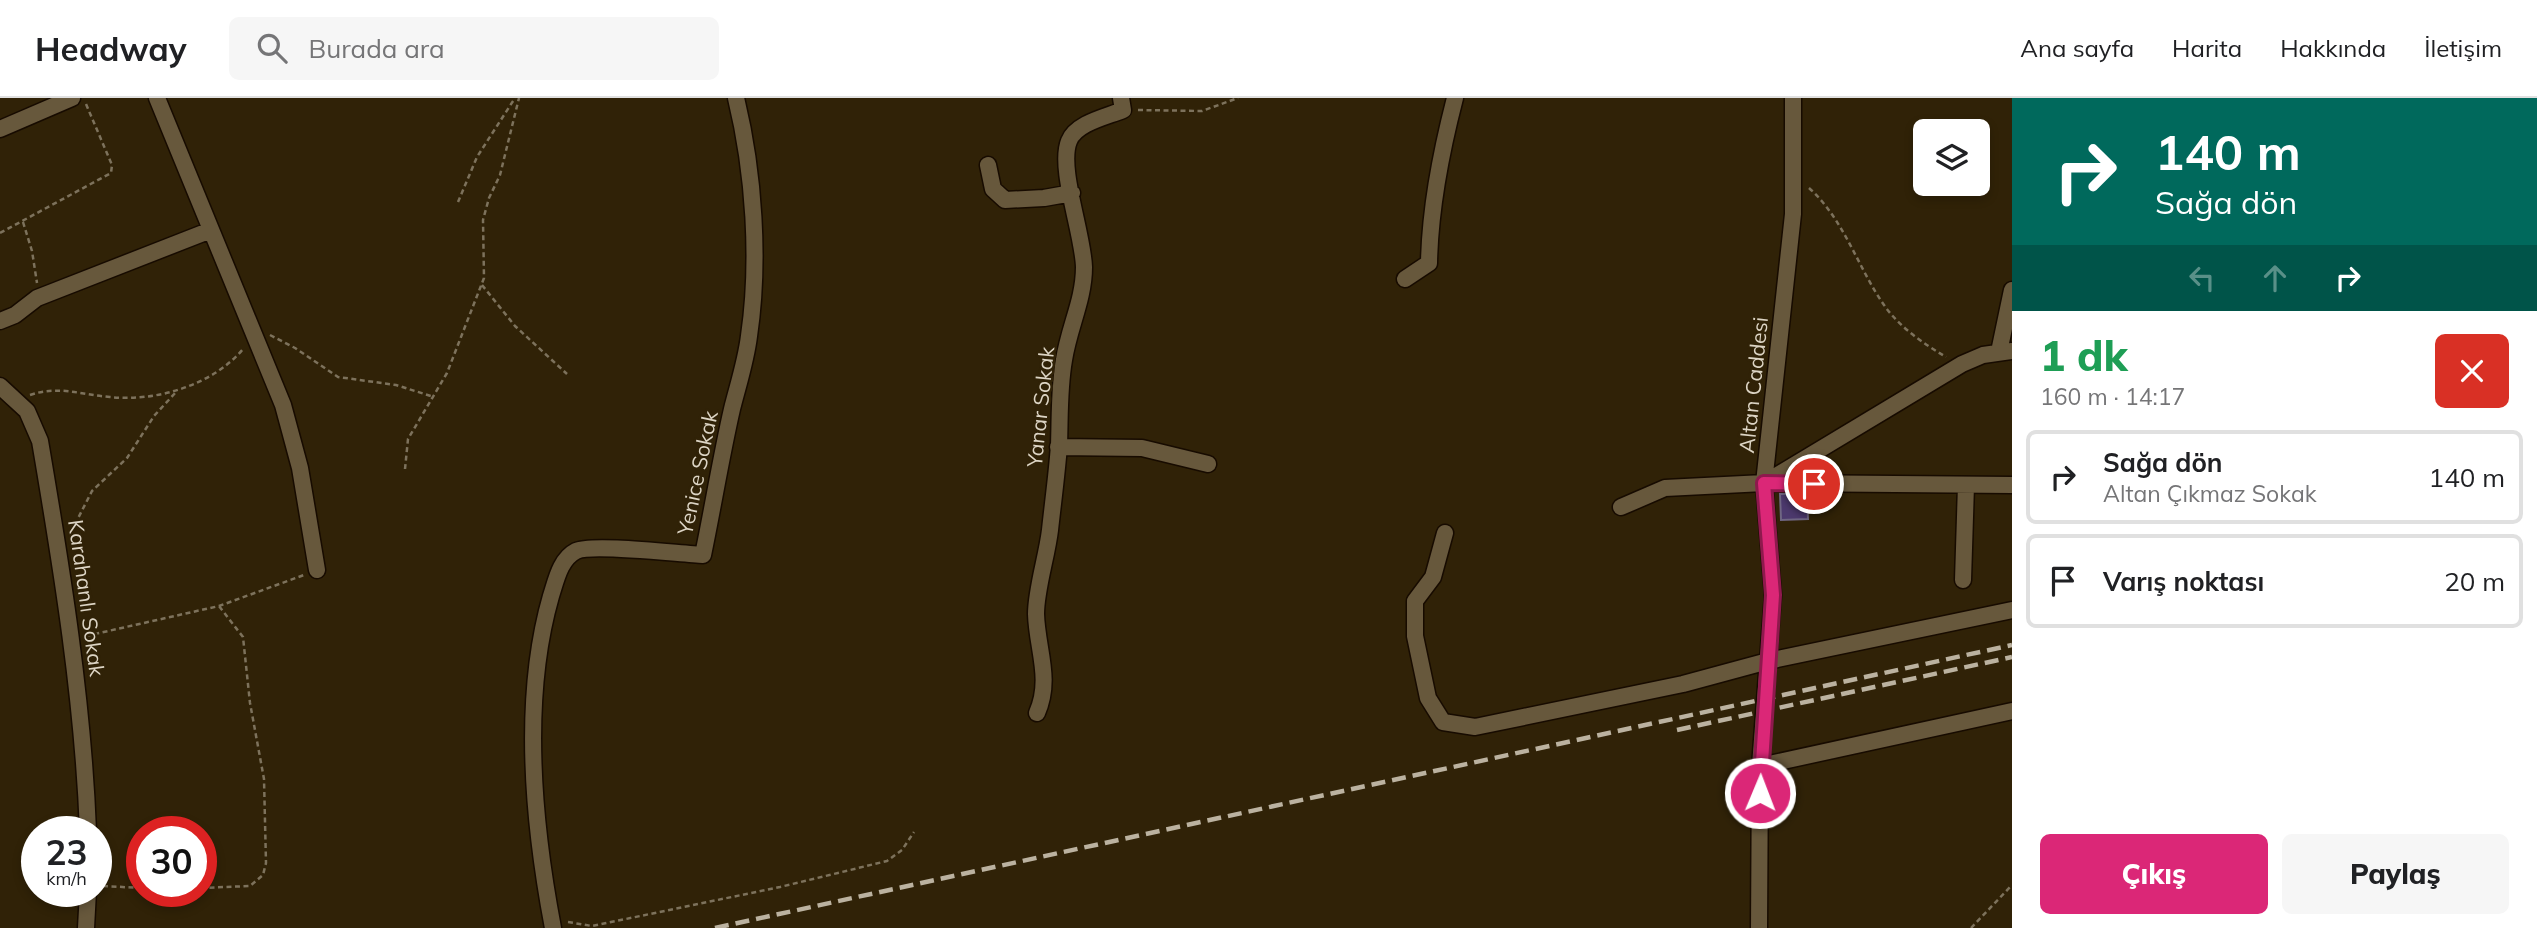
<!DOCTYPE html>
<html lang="tr">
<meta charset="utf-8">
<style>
:root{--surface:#fff;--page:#f6f6f6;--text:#202124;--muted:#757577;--line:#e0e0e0;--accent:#db2777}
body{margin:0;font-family:Mulish,sans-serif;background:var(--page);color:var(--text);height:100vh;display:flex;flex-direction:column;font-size:26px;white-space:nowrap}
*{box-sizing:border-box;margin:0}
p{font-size:23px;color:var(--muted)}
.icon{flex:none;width:38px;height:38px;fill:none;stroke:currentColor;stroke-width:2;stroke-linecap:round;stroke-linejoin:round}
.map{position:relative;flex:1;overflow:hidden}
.panel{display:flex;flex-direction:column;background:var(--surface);width:525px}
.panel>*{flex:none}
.guide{background:#00695c;color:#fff;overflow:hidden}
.fabs{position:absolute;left:1913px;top:21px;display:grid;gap:14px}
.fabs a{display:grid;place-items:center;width:77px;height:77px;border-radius:10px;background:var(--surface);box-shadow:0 4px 10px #0003;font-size:35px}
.speed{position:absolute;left:21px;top:718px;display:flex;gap:14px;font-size:35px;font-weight:700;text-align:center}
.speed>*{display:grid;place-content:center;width:91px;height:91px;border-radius:50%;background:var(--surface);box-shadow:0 4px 10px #0003;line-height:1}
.speed small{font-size:18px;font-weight:400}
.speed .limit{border:10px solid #d22;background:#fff;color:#111}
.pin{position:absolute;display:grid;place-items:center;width:60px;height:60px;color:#fff;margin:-30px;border:4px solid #fff;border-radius:50%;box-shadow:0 2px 7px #0007}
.me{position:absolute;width:77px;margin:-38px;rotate:1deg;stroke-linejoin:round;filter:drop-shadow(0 0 5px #0008)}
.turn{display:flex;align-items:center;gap:24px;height:147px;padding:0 28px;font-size:32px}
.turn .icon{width:91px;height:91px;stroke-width:2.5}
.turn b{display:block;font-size:49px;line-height:60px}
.lanes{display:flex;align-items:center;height:66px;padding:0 28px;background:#0003;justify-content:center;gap:35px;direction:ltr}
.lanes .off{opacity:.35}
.round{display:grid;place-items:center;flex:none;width:74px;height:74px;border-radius:10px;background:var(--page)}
.summary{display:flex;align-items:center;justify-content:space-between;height:119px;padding:0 28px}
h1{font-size:42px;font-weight:800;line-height:52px;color:#1e9e55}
.action{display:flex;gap:14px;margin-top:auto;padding:14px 28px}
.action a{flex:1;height:80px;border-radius:10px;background:var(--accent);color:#fff;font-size:28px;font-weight:800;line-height:80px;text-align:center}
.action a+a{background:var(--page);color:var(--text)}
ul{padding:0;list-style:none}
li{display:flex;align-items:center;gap:21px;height:94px;margin:0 14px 10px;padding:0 14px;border:4px solid var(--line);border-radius:10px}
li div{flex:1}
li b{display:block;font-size:26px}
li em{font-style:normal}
header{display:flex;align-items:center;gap:42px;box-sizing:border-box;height:98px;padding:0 35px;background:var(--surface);border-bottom:2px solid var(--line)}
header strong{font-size:33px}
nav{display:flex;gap:38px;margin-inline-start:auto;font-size:24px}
.search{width:490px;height:63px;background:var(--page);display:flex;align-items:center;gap:18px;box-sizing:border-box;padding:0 24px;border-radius:10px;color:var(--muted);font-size:26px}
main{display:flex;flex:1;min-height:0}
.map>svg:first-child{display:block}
.building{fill:#4c396d;stroke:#6f6683;stroke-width:2}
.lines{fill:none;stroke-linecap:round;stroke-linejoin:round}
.minor-casing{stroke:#170b00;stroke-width:19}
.path{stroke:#7d725c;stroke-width:2.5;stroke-dasharray:5 3.5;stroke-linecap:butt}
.minor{stroke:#67583c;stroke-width:16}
.rail{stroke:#bbb2a0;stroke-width:4.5;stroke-dasharray:14 7;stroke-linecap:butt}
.route-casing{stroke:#8e194d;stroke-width:18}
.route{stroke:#db2777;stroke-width:12}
.labels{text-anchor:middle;stroke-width:5;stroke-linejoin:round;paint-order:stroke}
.street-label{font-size:21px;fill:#ddd5c5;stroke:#302207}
</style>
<header>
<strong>Headway</strong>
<div class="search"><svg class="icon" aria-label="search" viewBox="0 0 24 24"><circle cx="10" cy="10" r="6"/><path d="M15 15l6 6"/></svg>Burada ara</div>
<nav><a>Ana sayfa</a><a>Harita</a><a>Hakkında</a><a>İletişim</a></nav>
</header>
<main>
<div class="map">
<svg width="2012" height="830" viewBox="0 0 2012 830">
<rect width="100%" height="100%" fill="#302207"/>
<path class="building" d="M 1780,396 L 1807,396 L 1808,421 L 1781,422 Z"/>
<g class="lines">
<g class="minor-casing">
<path id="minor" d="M 157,0 L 283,307 L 300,370 L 317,472
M 0,31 L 72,0
M 988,67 L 993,91 L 1005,102 L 1044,100 L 1072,95
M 1405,181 L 1429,165 C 1430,109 1441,54 1455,0
M 0,223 L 15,217 L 37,200 L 211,132
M 1999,254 L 2012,192
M 0,288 L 27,313 L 40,343 C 62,472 83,602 88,733
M 1058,349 L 1142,350 L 1208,366
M 1766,384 L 1962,266 L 1983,257 L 2012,253
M 1621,409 L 1665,390 L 1764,385 L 2012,387
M 1445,435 L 1433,479 L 1415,503 L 1415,538 L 1428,600 L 1443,624 L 1475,629 L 1683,586 L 1768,563 L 2012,512
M 1963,482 L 1966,387
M 1037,615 C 1052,581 1037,551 1036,516 C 1036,491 1047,458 1050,432 C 1053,404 1057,375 1059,347 C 1060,319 1059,290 1064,262 C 1069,229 1084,202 1084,169 C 1083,135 1058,70 1069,43 C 1076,25 1106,19 1123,12 L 1121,0
M 1760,668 L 2012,613
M 86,830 L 88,793
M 553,830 C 533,725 521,602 551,498 C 556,483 560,461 576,453 C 592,445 680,456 703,457 C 713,409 721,359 732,311 C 738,287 746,263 749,238 C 760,163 754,74 736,0
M 1759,830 L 1760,668 L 1773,497 L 1764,385 L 1793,116 L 1793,0"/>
</g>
<path class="path" d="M 1138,12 L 1202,13 L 1238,0
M 1809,90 C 1844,121 1858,170 1884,207 C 1899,229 1924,246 1946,259
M 458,104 L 477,59 L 515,0
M 23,124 L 32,153 L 37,185
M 0,135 L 111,75 L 112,67 L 86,6
M 482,187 L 515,228 L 567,276
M 270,237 L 295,250 L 338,279 L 396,287 L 434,299
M 30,297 C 59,287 82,297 110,299 C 156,304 213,287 243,251
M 405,371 L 408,341 L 447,275 L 484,180 L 483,122 L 489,100 L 500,77 L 519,0
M 71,434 L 92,393 L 127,360 L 154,318 L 177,293
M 86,538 L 219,508 L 304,477
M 103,788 L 142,790
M 201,790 L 250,788 L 263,777 L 266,765 L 264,681 L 250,605 L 243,539 L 219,508
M 568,824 L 592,828 L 780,789 L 887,763 L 902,752 L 914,734
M 1971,830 L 2012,787"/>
<use href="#minor" class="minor"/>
<path class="rail" d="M 1677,632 L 2012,559
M 715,830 L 2012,547"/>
</g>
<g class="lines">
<g class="route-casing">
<path id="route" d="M 1760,695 L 1773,497 L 1764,385 L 1814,386"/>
</g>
<use href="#route" class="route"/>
</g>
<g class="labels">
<g class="street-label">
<text transform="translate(1754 287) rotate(-84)" y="7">Altan Caddesi</text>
<text transform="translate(1041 309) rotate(-84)" y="7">Yanar Sokak</text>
<text transform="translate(698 375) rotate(-78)" y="7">Yenice Sokak</text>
<text transform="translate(86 500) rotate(82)" y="7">Karahanlı Sokak</text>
</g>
</g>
</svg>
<div class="fabs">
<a><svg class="icon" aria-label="layers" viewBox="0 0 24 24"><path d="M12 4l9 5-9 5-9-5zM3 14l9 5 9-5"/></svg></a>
</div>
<div class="speed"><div>23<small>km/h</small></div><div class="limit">30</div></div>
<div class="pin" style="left:1814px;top:386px;background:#d93025"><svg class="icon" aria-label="arrive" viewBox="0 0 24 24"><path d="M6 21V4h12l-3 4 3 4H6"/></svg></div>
<svg class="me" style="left:1760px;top:695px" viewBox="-20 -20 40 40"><circle r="17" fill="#db2777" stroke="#fff" stroke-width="3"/><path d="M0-11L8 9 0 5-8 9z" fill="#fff"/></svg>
</div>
<section class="panel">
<div class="guide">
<div class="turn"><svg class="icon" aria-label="right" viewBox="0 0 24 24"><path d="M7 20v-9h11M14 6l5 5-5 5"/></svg><div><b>140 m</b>Sağa dön</div></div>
<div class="lanes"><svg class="icon off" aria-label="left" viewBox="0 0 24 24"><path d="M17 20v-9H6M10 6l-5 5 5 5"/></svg><svg class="icon off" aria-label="ahead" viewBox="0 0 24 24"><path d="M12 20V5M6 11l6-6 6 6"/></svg><svg class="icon" aria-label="right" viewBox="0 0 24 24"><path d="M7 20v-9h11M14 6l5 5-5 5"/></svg></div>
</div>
<div class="summary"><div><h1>1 dk</h1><p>160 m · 14:17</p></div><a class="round" style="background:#d93025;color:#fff"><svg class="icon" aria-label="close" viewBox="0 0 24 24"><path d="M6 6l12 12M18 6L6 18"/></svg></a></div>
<ul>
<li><svg class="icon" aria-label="right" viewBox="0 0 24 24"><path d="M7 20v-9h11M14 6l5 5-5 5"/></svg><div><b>Sağa dön</b><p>Altan Çıkmaz Sokak</p></div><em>140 m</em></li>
<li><svg class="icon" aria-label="arrive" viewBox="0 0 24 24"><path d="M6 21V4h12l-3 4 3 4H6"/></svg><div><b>Varış noktası</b></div><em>20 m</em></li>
</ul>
<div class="action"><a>Çıkış</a><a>Paylaş</a></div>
</section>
</main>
